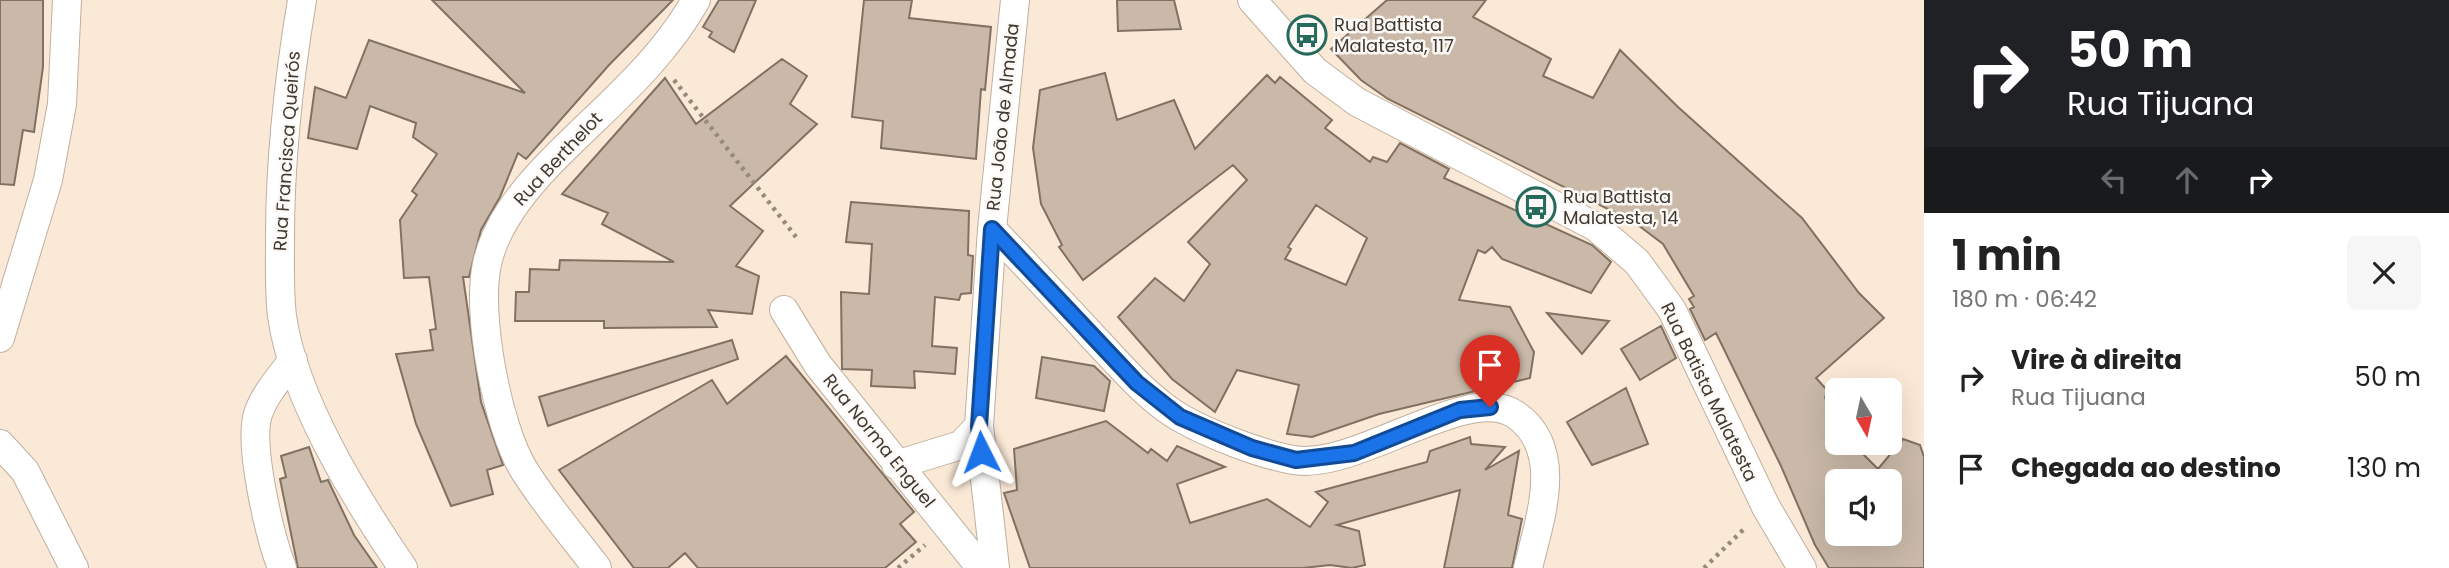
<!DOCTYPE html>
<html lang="pt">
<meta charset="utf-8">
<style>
:root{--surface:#fff;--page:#f6f6f6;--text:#222;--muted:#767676}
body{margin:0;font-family:Poppins,sans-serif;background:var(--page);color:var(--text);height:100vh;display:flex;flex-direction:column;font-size:26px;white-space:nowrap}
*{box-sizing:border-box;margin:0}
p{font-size:23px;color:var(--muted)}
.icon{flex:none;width:38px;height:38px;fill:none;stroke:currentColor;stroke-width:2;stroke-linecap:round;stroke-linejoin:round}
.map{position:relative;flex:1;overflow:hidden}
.panel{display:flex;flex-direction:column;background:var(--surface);width:525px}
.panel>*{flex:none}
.hud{background:#202124;color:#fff;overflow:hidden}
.needle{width:46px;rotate:171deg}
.tools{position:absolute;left:1825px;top:378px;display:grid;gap:14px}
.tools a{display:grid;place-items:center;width:77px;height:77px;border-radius:10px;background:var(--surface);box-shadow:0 7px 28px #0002;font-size:35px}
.pin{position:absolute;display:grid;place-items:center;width:60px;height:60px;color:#fff;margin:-72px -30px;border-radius:50% 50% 50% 0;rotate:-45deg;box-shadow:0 0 7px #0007}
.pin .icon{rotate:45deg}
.me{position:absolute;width:77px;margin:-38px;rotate:357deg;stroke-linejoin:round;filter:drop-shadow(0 0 5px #0008)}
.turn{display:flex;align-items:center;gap:24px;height:147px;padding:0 28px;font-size:32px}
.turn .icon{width:91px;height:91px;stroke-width:2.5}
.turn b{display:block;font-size:49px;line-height:60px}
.lanes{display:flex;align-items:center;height:66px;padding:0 28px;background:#0003;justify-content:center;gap:35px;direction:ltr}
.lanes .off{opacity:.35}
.round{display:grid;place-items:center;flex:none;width:74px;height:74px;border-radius:10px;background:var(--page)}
.overview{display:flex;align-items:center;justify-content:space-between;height:119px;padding:0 28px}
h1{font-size:42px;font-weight:700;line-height:52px}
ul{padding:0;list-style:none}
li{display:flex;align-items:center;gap:21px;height:91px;padding:0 28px}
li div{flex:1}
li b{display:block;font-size:26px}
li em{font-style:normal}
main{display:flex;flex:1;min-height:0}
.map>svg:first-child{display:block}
.building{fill:#cab9a8;stroke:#817162;stroke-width:2;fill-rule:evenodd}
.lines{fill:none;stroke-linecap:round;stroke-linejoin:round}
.street-casing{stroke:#c0af9e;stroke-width:30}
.path{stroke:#968a7e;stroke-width:4.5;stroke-dasharray:3.5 5;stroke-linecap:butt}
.street{stroke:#fff;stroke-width:28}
.route-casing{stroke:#114b97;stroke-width:18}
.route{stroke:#1a73e8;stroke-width:12}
.labels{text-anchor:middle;stroke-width:5;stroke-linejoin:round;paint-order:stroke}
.poi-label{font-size:18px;fill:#403932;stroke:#fdf9f6;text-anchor:start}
.street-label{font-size:18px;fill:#403932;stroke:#fdf9f6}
</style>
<main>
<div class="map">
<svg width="1924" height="568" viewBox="0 0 1924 568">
<rect width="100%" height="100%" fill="#fbe9d7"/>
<path class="building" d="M 0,0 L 43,0 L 43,67 L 34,132 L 23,130 L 14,185 L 0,184 Z
M 432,0 L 673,0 L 609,65 L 526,159 L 518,153 L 500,197 L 481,230 L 469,277 L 463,277 L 481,402 L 503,465 L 487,470 L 493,494 L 451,506 L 416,424 L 396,354 L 433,350 L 430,330 L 436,329 L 429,277 L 404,278 L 400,220 L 417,195 L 412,191 L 437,154 L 413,137 L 416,123 L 370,106 L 357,149 L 308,138 L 315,87 L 346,98 L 369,40 L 525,93 Z
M 719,0 L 756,0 L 734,52 L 709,37 L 712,32 L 703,27 Z
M 864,0 L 912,0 L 909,18 L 991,27 L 985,90 L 981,89 L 976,159 L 881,148 L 883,121 L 852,117 Z
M 1117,0 L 1174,0 L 1181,29 L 1118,31 Z
M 1387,0 L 1486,0 L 1473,17 L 1551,59 L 1543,76 L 1593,98 L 1620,50 L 1678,107 L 1802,218 L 1859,293 L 1884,318 L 1816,378 L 1827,390 L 1825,398 L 1838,412 L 1838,443 L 1852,443 L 1878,469 L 1903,439 L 1920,445 L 1924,457 L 1924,568 L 1829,568 L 1815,545 L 1781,466 L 1716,333 L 1705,340 L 1690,309 L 1694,307 L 1689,299 L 1694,296 L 1663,244 L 1634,222 L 1388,99 L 1361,80 L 1331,49 ZM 1838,481 L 1890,481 L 1890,534 L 1838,534 Z
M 782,59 L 807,76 L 790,104 L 817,124 L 730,206 L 763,231 L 736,266 L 759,276 L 752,314 L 708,310 L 717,327 L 604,328 L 604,321 L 515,321 L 516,292 L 529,292 L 530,269 L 559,270 L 560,260 L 674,262 L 602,224 L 608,213 L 562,194 L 665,78 L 696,124 Z
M 1105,73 L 1117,120 L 1174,100 L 1195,149 L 1267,75 L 1275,83 L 1280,77 L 1332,120 L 1325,128 L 1370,162 L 1373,157 L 1387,162 L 1400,143 L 1449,169 L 1444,178 L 1592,245 L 1611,262 L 1591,293 L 1502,259 L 1492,247 L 1485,253 L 1478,250 L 1459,300 L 1510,307 L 1534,352 L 1530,378 L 1379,414 L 1312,437 L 1287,434 L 1299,385 L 1237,370 L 1215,412 L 1172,379 L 1118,317 L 1155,278 L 1184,301 L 1210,264 L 1188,242 L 1247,180 L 1233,165 L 1083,280 L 1059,247 L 1062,245 L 1041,204 L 1033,148 L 1040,90 ZM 1316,205 L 1367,238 L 1346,285 L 1285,259 L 1291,249 L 1288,247 Z
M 851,202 L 969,211 L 968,255 L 973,256 L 971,293 L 961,294 L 959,300 L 935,297 L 932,346 L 957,348 L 955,374 L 914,371 L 915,388 L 871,386 L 872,370 L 842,369 L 841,292 L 869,294 L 872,244 L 846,242 Z
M 1547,313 L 1609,321 L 1582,354 Z
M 1661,326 L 1676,358 L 1640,380 L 1621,349 Z
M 732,340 L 738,359 L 548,426 L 539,397 Z
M 786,356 L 914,512 L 900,524 L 916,542 L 885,568 L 698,568 L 685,553 L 668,568 L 634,568 L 559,470 L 712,380 L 727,404 Z
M 1042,357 L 1094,366 L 1110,381 L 1104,411 L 1036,398 Z
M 1626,388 L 1648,444 L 1592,465 L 1567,422 Z
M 1106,421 L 1148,453 L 1151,449 L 1167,461 L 1177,446 L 1225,467 L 1177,484 L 1190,523 L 1267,499 L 1310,527 L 1328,502 L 1316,492 L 1427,462 L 1430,451 L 1470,437 L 1471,444 L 1505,447 L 1485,470 L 1519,451 L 1508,515 L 1522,519 L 1512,568 L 1444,568 L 1460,490 L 1337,525 L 1359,531 L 1365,565 L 1352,568 L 1330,565 L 1303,568 L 1030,568 L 1004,493 L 1017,490 L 1014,449 Z
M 309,447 L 321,482 L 328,480 L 354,535 L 377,568 L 298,568 L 280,479 L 286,477 L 281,456 Z"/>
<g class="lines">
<g class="street-casing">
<path id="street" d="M 302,0 C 289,78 280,158 280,237 C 280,264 279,290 282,316 C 294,400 356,499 403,568
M 1252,0 L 1315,71 L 1357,102 L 1596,227 L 1637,262 L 1672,310 L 1766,507 L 1802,568
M 992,229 C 1026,265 1060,301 1094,338 C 1120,365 1146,397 1179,417 C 1208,434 1260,454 1293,460 C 1358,471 1467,381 1516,415 C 1566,450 1539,521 1528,568
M 784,310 L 818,365 L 981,568
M 0,338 L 48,180 L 62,104 L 67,0
M 0,444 L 25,471 L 74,568
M 896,465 L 961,445 L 979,426
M 282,568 C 270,537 248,445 258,414 C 264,395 281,376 293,360
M 597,568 C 573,536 545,504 524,470 C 497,426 476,313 487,264 C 495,226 521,193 548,165 C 599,112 659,66 696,0
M 995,568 L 979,426 L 992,229 L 1015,0"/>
</g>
<path class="path" d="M 674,80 L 796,237
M 898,568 L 925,545
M 1704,568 L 1745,528"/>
<use href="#street" class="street"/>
</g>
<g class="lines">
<g class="route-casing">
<path id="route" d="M 981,452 L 979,426 L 992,229 L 1137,383 L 1180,417 L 1252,448 L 1296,460 L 1354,453 L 1460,410 L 1490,407"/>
</g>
<use href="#route" class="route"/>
</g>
<defs>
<g id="bus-ring" transform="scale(2.0125)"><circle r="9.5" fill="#fdf9f6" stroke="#266a5c" stroke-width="1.5"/><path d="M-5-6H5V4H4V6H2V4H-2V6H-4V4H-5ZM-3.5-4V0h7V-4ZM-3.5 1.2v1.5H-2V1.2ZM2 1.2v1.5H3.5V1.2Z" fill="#266a5c"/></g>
</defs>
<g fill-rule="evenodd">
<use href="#bus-ring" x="1307" y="35"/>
<use href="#bus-ring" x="1536" y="207"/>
</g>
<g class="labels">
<g class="poi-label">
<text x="1334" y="31">Rua Battista<tspan x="1334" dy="21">Malatesta, 117</tspan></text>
<text x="1563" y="203">Rua Battista<tspan x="1563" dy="21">Malatesta, 14</tspan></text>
</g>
<g class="street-label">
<text transform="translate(1003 117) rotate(-84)" y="6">Rua João de Almada</text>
<text transform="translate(287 151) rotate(-86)" y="6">Rua Francisca Queirós</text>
<text transform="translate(558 159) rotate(-47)" y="6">Rua Berthelot</text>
<text transform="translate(1709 392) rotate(64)" y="6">Rua Batista Malatesta</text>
<text transform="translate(879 441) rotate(51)" y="6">Rua Norma Enguel</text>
</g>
</g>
</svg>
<div class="tools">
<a><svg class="needle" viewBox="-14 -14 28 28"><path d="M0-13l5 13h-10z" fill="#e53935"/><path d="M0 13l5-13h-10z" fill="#767676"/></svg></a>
<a><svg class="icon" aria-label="sound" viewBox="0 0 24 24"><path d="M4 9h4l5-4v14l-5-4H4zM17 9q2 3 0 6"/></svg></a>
</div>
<div class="pin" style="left:1490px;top:407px;background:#d93025"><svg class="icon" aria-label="arrive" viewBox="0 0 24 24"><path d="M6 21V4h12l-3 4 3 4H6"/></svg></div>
<svg class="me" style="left:981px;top:452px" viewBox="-20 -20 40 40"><path d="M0-17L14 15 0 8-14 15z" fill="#1a73e8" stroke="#fff" stroke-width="4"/></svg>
</div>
<section class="panel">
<div class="hud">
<div class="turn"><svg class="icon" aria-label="right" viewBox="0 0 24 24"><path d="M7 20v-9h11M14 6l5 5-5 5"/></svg><div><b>50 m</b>Rua Tijuana</div></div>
<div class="lanes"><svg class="icon off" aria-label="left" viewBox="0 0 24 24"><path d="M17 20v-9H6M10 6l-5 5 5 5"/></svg><svg class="icon off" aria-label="ahead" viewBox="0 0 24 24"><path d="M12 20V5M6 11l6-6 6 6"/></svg><svg class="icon" aria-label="right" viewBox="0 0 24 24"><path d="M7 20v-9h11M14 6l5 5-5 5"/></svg></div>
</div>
<div class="overview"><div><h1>1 min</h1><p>180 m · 06:42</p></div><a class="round"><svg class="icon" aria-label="close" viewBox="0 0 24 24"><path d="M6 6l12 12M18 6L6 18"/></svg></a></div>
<ul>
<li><svg class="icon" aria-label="right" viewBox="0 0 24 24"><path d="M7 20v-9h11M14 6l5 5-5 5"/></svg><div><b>Vire à direita</b><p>Rua Tijuana</p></div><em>50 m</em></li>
<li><svg class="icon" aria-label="arrive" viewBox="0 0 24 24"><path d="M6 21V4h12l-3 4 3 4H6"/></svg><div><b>Chegada ao destino</b></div><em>130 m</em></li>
</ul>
</section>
</main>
